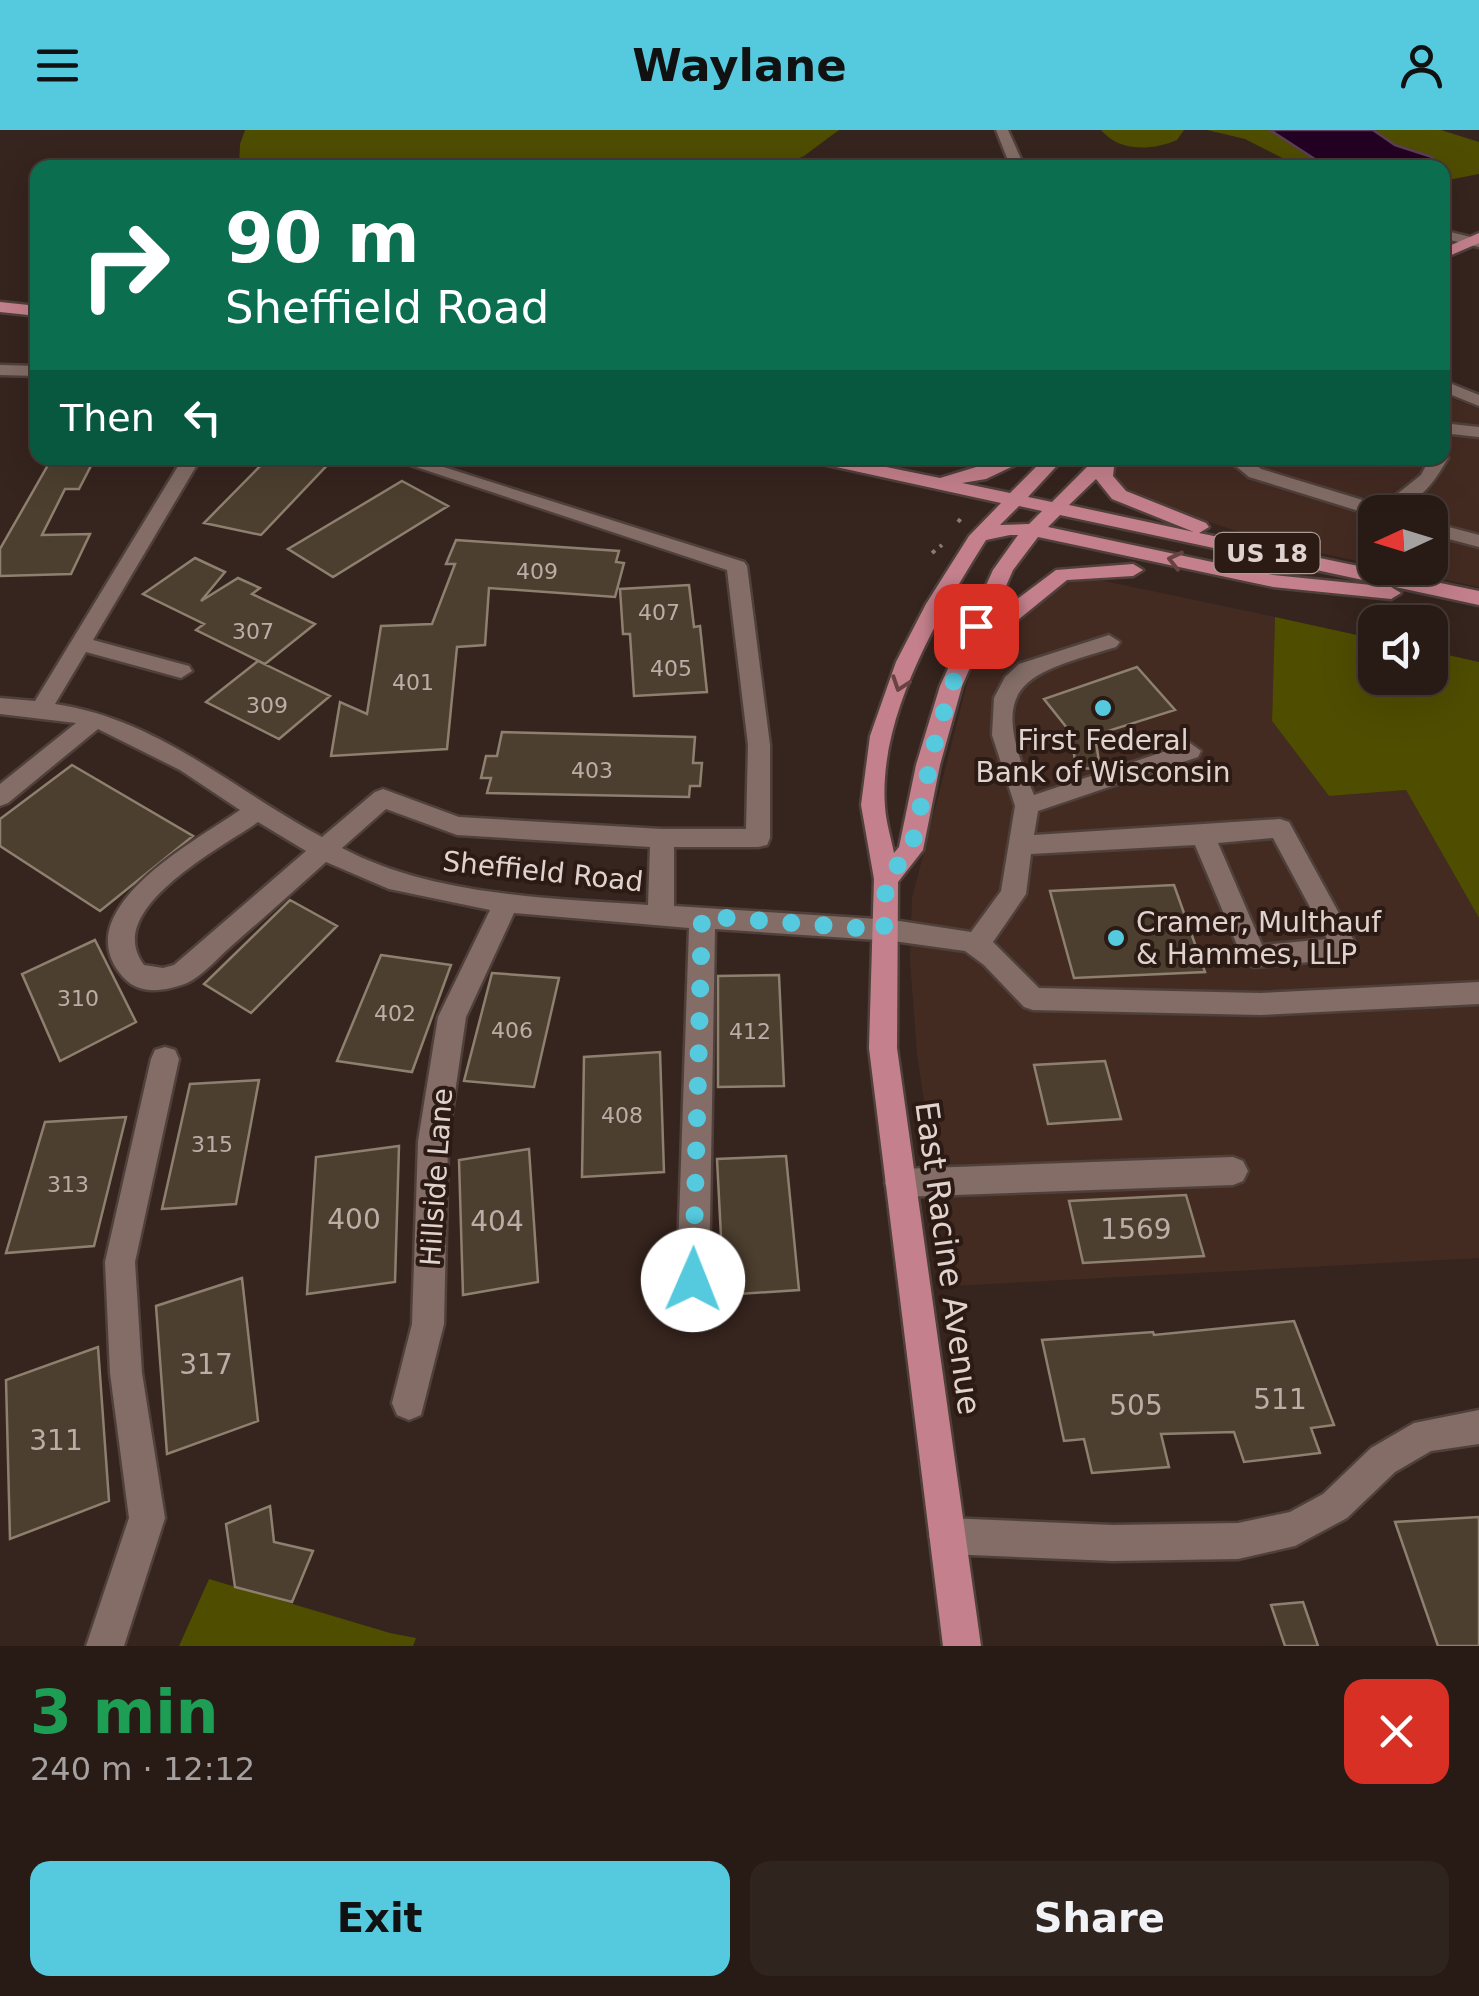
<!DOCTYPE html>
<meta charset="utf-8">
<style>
:root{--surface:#281b16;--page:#30241f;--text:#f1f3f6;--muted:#a5a1a1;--line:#443935;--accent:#55cadf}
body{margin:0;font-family:"DejaVu Sans",sans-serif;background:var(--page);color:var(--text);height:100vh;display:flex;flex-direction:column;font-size:38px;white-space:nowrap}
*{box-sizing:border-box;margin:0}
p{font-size:32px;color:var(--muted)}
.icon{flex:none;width:55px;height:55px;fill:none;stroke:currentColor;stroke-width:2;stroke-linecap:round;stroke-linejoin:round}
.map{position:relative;height:1516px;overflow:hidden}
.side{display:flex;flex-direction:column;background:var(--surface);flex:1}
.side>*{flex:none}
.hud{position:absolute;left:30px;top:30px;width:1420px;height:305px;border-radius:20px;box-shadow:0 10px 40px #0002,0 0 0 2px var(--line);background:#0b6e4f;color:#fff;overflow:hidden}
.needle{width:65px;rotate:266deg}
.buttons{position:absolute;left:1358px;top:365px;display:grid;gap:20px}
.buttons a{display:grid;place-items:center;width:90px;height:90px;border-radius:20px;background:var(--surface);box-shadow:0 10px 40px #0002,0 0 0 2px var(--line);font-size:50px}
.pin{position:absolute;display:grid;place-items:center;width:85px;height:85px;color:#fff;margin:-42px;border-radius:20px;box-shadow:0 5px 15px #0006}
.me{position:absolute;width:110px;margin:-55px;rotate:1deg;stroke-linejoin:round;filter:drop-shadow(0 0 8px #0008)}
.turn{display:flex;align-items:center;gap:35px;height:210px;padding:0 30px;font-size:45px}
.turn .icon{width:130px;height:130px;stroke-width:2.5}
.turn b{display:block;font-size:70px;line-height:85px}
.then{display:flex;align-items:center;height:95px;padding:0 30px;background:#0003;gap:20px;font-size:38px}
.round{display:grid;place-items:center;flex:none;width:105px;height:105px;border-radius:20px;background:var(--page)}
.head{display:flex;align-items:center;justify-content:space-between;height:170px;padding:0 30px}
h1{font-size:60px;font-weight:600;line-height:75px;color:#1e9e55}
.action{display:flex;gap:20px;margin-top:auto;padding:20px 30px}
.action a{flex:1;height:115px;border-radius:20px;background:var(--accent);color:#111;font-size:40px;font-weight:600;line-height:115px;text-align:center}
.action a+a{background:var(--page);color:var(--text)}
header{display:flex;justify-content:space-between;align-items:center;height:130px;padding:0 30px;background:var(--accent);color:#111;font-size:45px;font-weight:600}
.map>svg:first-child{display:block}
.built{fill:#442b22}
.green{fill:#4f4d00}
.water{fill:#230022;stroke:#5c3f56;stroke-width:2.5}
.building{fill:#4c3f2f;stroke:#8e806f;stroke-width:2.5}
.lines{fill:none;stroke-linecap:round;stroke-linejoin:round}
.minor-casing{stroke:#50403b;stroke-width:5}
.major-casing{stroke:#50403b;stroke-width:5}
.path{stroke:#897a75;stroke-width:4;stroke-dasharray:4 6;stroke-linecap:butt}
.minor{fill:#836d66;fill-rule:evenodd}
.major{fill:#c4818d;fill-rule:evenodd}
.oneway{stroke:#694344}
.route{stroke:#55cadf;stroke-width:18;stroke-dasharray:0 32.4}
.poi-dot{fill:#55cadf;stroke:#2c1a14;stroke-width:4}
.labels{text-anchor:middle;stroke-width:8;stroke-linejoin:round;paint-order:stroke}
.number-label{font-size:22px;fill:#bbaea7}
.shield{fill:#2c1a14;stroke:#aa9c97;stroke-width:2.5}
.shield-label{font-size:25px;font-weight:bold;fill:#e0d3cf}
.poi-label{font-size:28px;fill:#e0d3cf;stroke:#2c1a14}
.street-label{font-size:28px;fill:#e0d3cf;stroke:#2c1a14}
.near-number-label{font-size:28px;fill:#bbaea7}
.near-street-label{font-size:32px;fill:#e0d3cf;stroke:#2c1a14}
</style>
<header><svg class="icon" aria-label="menu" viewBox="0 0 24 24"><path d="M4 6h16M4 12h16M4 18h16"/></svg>Waylane<svg class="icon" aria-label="person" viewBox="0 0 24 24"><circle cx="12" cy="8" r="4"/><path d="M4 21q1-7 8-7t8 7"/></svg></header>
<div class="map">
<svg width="1479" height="1516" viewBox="0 0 1479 1516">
<rect width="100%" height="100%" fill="#36241e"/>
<path class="built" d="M 1443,265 L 1479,279 L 1479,457 L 1388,438 L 1430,438 L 1430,382 L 1375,382 L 1375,435 L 1270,412 L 1138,369 L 1125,359 L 1113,339 L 1121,328 L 1442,328 Z
M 1090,448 L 1275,487 L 1272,591 L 1329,666 L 1406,660 L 1479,788 L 1479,1128 L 952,1156 L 917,924 L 910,831 L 912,768 L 971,538 L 1054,457 Z"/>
<path class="green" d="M 245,0 L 839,0 L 804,26 L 778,37 L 239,37 L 240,14 Z
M 1101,0 L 1184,0 L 1177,10 C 1151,21 1119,22 1101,0 Z
M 1207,0 L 1441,0 L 1479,12 L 1479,44 L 1443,51 L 1442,38 L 1300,37 L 1245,9 Z
M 1275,487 L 1375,509 L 1375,548 L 1430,548 L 1430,521 L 1479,532 L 1479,788 L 1406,660 L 1329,666 L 1272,591 Z
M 209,1449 L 390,1503 L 416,1508 L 413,1516 L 179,1516 Z"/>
<path class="water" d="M 1270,0 L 1373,0 L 1395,15 L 1432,27 L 1434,37 L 1324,35 Z"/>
<path class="building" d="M 52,328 L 95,328 L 79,359 L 65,359 L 42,405 L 90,404 L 71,444 L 0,446 L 0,419 Z
M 268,328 L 334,328 L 261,405 L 204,393 Z
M 402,351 L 448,376 L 333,447 L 288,419 Z
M 456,410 L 619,421 L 616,432 L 624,433 L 615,467 L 489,458 L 485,515 L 457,517 L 447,619 L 331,626 L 340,572 L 367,584 L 381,496 L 432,494 L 455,434 L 446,434 Z
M 195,428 L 225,442 L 201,471 L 238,448 L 260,458 L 252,464 L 315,494 L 265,534 L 196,500 L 204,494 L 143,464 Z
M 689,455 L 694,497 L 700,496 L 707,562 L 634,566 L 630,504 L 623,504 L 620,459 Z
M 258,531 L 330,566 L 279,609 L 206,572 Z
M 1137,537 L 1175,580 L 1095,605 L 1100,639 L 1076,638 L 1071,603 L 1044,569 Z
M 502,602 L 695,607 L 693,633 L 702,633 L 700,656 L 690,656 L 689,667 L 487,663 L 491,648 L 481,648 L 486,626 L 497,626 Z
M 72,635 L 193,706 L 100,781 L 0,716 L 0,689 Z
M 1174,755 L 1205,842 L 1074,848 L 1050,761 Z
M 290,770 L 337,796 L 251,883 L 204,854 Z
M 95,810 L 136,892 L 60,931 L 22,844 Z
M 381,825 L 451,835 L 412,942 L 337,931 Z
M 492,843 L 559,848 L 534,957 L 464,951 Z
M 779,845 L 784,956 L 718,957 L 718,846 Z
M 660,922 L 664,1042 L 582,1047 L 584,927 Z
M 1105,931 L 1121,989 L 1048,994 L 1034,935 Z
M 259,950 L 236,1074 L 162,1079 L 190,954 Z
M 126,987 L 94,1116 L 6,1123 L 45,992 Z
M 399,1016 L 395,1152 L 307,1164 L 316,1027 Z
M 529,1019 L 538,1152 L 463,1165 L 459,1030 Z
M 786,1026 L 799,1160 L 724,1165 L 717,1029 Z
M 1186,1065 L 1204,1126 L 1083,1133 L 1069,1071 Z
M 242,1148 L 258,1291 L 167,1324 L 156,1176 Z
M 1294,1191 L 1334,1295 L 1311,1298 L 1320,1323 L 1244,1332 L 1234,1302 L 1161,1304 L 1169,1337 L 1092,1343 L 1084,1309 L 1064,1311 L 1042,1210 L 1153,1202 L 1154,1205 Z
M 98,1217 L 109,1371 L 10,1409 L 6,1250 Z
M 270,1376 L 274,1412 L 313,1421 L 292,1472 L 235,1457 L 226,1394 Z
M 1479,1387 L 1479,1516 L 1438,1516 L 1395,1392 Z
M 1303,1472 L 1318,1516 L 1285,1516 L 1271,1475 Z"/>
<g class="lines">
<g class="minor-casing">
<path id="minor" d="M 996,0 L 1008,0 L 1025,38 L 1011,38 Z
M 1442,100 L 1479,109 L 1479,117 L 1442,108 Z
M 0,235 L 38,236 L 38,246 L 0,245 Z
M 1442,250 L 1479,265 L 1479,276 L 1442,261 Z
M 1442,293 L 1479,297 L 1479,307 L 1442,303 Z
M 1442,323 L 1448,328 C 1431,359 1411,382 1375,382 L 1375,386 L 1249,347 L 1226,328 L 1246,328 L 1261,339 L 1382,376 L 1421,345 L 1430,328 L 1442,328 Z
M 183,328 L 201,328 L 93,510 L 189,536 L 192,541 L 181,548 L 86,522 L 55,574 C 158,589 234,660 322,707 L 375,662 L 383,659 L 459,687 L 662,699 L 746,699 L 748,615 L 727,440 L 389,328 L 415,328 L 744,432 L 747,436 L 770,615 L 770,708 L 767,715 L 758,717 L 674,717 L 674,776 L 893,790 L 971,802 L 1001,761 L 1015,676 L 992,605 L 994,568 L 1005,547 L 1019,534 L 1109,505 L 1120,512 L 1116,517 C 1018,546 987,555 1034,665 L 1190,613 L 1201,621 L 1198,627 L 1038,681 L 1034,705 L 1280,689 L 1289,692 L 1358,818 L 1354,826 L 1345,829 L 1254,837 L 1245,834 L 1195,715 L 1031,724 L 1026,764 L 993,812 L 1039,858 L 1260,863 L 1479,852 L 1479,874 L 1260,885 L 1033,880 L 1024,877 L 984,835 L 965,821 L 893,811 L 715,799 L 709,1150 L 704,1161 L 693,1165 L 682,1161 L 677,1150 L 689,798 L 514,783 L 466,887 L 448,1011 L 444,1194 L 421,1285 L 409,1290 L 397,1285 L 392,1273 L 412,1194 L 418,1011 L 438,887 L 490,780 L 389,759 L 326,732 C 294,761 261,790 228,819 C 216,830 202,846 187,853 C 166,861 140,866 123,847 C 63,780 199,709 240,680 L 180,640 L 98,599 L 8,673 L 0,676 L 0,654 L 76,593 L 0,584 L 0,568 L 35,571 ZM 386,679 L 457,705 L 650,717 L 648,775 C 548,768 433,766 342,718 ZM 258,692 L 306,721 L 174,835 L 163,838 L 144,835 C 101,779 223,717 258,692 ZM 1273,708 L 1327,809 L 1262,815 L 1218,713 Z
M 1430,392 L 1479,405 L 1479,417 L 1430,404 Z
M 165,917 L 175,920 L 179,929 L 135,1132 L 142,1243 L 165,1388 L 124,1516 L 86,1516 L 129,1388 L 110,1243 L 105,1132 L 151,929 L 155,920 Z
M 1233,1027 L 1243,1031 L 1248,1041 L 1243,1051 L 1233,1055 L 900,1067 L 889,1063 L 885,1053 L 889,1043 L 900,1039 Z
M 1479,1280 L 1479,1314 L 1431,1321 L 1395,1342 L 1347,1388 L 1295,1416 L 1238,1429 L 1113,1431 L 947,1424 L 935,1418 L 929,1406 L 935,1394 L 947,1388 L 1113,1395 L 1238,1393 L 1290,1382 L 1323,1364 L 1371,1318 L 1414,1293 Z"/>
</g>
<g class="major-casing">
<path id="major" d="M 1479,103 L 1479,113 L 1442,129 L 1442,119 Z
M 0,172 L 38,176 L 38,186 L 0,182 Z
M 809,328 L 842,328 L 940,348 L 1006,328 L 1030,328 L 986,349 L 962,353 L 1010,363 L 1045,328 L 1064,328 L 1028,367 L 1052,372 L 1096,328 L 1115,328 L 1113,346 L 1126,361 L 1206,393 L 1209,397 L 1199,403 L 1479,461 L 1479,475 L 1060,385 L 1048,397 L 1273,445 L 1391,457 L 1401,463 L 1391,469 L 1273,457 L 1038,407 L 1013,440 L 992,488 L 1056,440 L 1133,434 L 1143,440 L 1133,446 L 1067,450 L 976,524 L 962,556 L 940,635 L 923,720 L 898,752 L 897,918 L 981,1516 L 943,1516 L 869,918 L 874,749 L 861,675 L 870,606 L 896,532 L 926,474 L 969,406 L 1001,373 L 818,333 ZM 1096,349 L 1112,369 L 1194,402 L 1069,375 ZM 1019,376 L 1042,381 L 1029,394 L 1000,395 ZM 1010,405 L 1018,405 L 993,440 L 940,556 L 916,635 L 899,717 L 894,723 C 891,708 886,692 885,677 C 878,585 939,485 986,410 Z"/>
</g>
<path class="path" d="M 958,392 L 962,387
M 932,423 L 942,415"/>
<use href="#minor" class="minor"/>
<use href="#major" class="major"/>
</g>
<defs><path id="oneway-chevron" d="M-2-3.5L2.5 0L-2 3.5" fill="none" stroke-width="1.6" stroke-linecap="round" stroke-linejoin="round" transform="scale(2.5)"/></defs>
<g class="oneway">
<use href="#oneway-chevron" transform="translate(1175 430) rotate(-167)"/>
<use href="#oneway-chevron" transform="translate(900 554) rotate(109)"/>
</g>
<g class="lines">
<path class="route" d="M 693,1150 L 702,786 L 884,800 L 886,749 L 911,720 L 936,608 L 962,524 L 976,496"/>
</g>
<g class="poi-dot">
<circle cx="1103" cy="578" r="10"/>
<circle cx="1116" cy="808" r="10"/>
</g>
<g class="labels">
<g class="number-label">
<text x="537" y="449">409</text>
<text x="659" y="490">407</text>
<text x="253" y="509">307</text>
<text x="671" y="546">405</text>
<text x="413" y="560">401</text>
<text x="267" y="583">309</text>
<text x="592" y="648">403</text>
<text x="78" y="876">310</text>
<text x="395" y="891">402</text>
<text x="512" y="908">406</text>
<text x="750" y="909">412</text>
<text x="622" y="993">408</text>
<text x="212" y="1022">315</text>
<text x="68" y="1062">313</text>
</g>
<rect class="shield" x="1214.5" y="403" width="105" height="40" rx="8"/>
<g class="shield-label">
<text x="1267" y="432">US 18</text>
</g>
<g class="poi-label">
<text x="1103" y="620">First Federal<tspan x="1103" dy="32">Bank of Wisconsin</tspan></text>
<text x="1136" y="802" text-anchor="start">Cramer, Multhauf<tspan x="1136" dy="32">&amp; Hammes, LLP</tspan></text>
</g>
<g class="street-label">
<text transform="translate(543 741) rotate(6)" y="10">Sheffield Road</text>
<text transform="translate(436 1047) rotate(-86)" y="10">Hillside Lane</text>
</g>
<g class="near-number-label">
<text x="354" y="1099">400</text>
<text x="497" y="1101">404</text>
<text x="1136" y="1109">1569</text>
<text x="206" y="1244">317</text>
<text x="1280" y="1279">511</text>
<text x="1136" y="1285">505</text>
<text x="56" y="1320">311</text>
</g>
<g class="near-street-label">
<text transform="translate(948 1128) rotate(82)" y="11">East Racine Avenue</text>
</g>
</g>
</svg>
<div class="buttons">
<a><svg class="needle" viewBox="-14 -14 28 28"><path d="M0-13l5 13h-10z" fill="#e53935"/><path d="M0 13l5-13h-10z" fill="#a5a1a1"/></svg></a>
<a><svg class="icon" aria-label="sound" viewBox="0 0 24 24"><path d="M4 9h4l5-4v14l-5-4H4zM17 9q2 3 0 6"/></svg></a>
</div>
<div class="pin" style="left:976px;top:496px;background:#d93025"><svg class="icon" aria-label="arrive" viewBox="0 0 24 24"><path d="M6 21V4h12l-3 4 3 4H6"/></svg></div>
<svg class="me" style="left:693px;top:1150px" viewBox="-20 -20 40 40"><circle r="19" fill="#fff"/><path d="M0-13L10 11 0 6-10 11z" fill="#55cadf"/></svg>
<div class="hud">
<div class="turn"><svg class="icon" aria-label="right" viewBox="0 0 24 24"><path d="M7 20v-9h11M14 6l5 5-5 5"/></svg><div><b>90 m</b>Sheffield Road</div></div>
<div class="then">Then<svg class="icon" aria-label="left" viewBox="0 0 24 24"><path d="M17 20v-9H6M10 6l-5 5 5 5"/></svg></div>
</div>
</div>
<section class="side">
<div class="head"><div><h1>3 min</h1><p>240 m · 12:12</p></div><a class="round" style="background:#d93025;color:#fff"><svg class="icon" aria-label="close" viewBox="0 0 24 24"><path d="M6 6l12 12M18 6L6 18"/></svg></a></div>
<div class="action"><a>Exit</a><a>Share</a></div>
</section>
